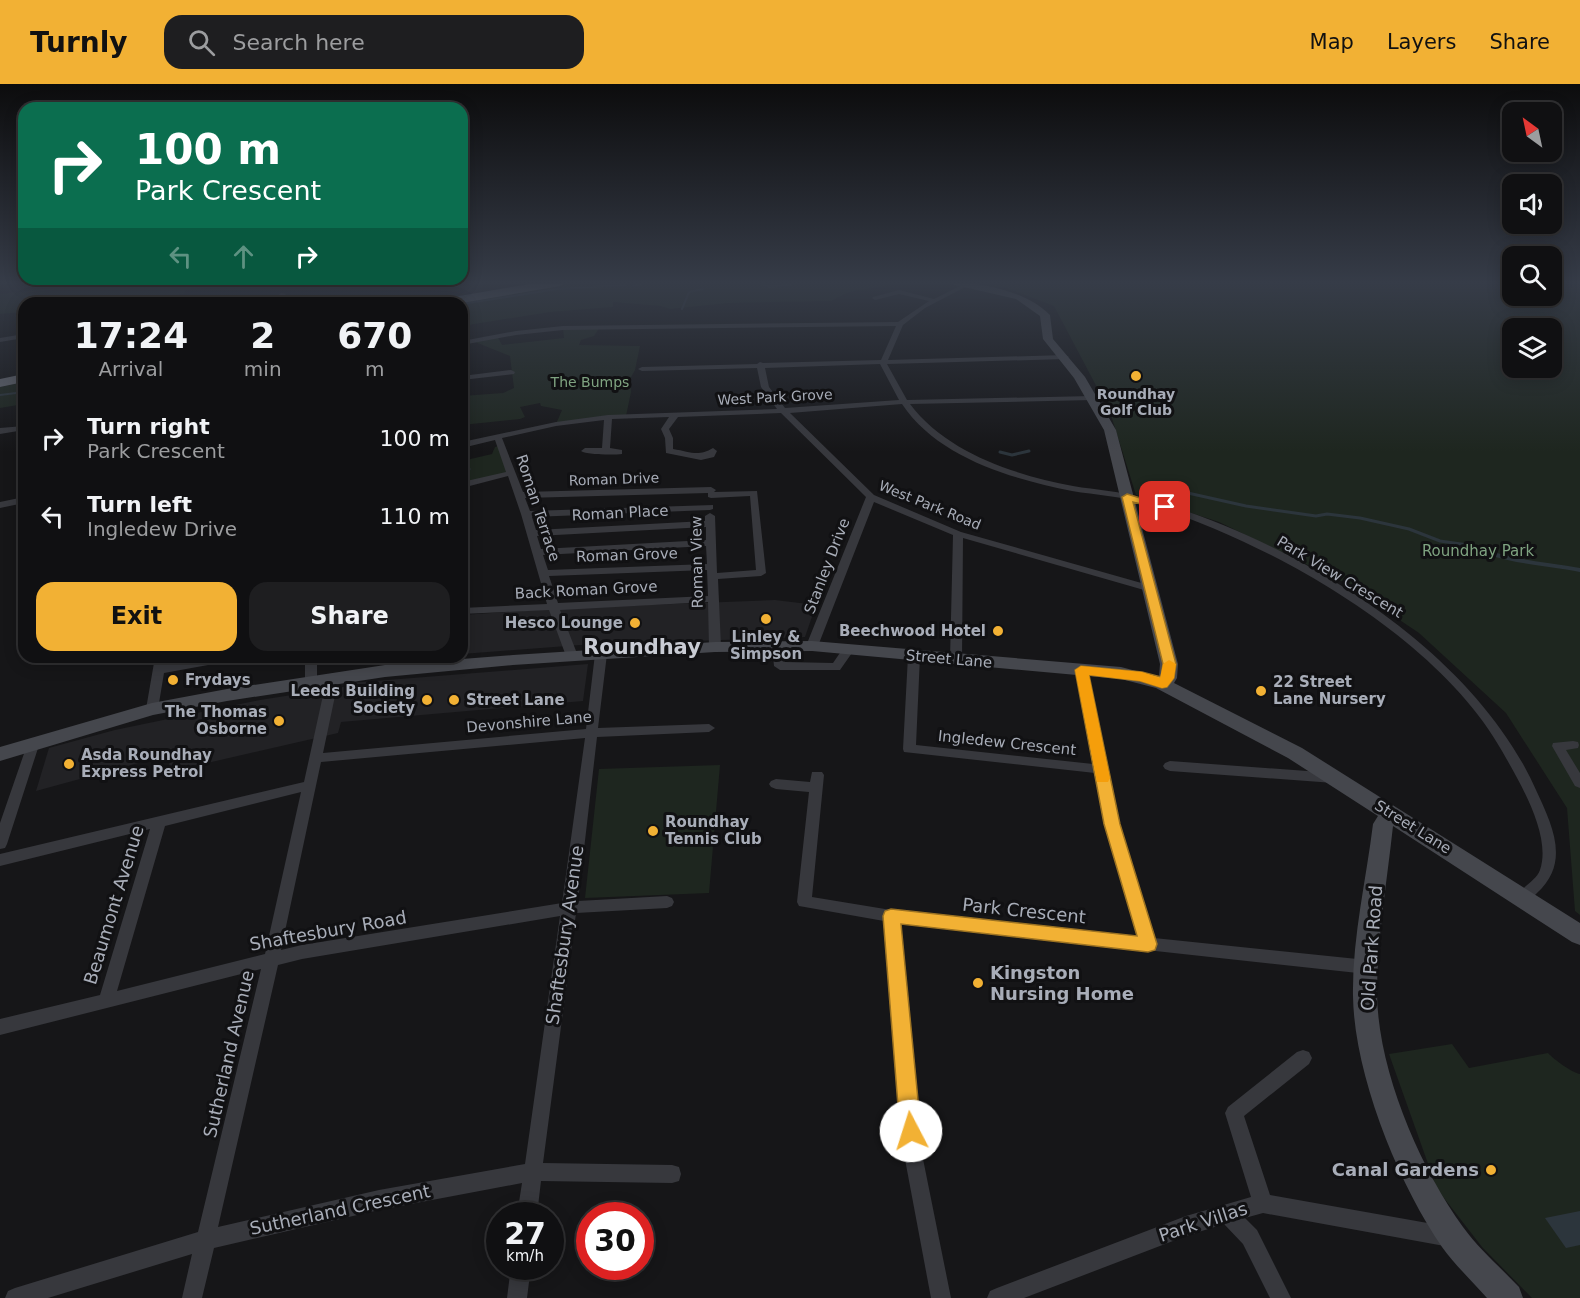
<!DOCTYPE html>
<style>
:root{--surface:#101012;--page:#1e1e20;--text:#f1f3f6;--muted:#9c9d9f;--line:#303032;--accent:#f2b134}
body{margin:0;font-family:"DejaVu Sans",sans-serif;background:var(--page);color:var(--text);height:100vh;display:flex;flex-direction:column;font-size:22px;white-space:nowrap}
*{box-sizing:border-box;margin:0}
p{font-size:20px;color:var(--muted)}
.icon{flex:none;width:33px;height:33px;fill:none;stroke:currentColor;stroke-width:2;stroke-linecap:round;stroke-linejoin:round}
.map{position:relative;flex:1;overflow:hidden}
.sheet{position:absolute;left:18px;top:213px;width:450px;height:366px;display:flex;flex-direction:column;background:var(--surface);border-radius:18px;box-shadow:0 3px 15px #0003,0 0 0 2px var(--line)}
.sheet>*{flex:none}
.top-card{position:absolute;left:18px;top:18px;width:450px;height:183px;border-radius:18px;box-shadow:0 3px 15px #0003,0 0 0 2px var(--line);background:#0b6e4f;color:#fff;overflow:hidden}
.needle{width:39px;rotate:327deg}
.fabs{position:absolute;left:1502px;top:18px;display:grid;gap:12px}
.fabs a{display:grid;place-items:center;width:60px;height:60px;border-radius:12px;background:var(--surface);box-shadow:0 3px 15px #0003,0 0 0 2px var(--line);font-size:30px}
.speed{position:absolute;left:486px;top:1118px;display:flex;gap:12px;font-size:30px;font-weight:700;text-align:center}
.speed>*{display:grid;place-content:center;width:78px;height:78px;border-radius:50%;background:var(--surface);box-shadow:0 3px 15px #0003,0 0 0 2px var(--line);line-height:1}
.speed small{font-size:15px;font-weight:400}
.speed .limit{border:9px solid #d22;background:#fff;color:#111}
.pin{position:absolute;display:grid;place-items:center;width:51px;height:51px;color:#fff;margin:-26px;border-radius:12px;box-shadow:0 3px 9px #0006}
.me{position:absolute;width:66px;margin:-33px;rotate:355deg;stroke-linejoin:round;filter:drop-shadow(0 0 4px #0008)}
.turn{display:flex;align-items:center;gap:21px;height:126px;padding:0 18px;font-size:27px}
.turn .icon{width:78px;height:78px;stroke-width:2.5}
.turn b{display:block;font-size:42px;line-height:51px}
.lanes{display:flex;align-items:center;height:57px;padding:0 18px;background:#0003;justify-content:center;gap:30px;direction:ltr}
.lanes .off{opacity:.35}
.eta{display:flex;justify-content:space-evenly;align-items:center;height:102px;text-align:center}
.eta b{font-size:36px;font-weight:600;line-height:42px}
.cta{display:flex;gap:12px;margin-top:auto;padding:12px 18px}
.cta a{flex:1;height:69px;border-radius:18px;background:var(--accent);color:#111;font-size:24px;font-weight:600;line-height:69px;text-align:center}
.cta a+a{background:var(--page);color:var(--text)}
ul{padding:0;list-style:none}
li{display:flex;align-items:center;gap:18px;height:78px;padding:0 18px}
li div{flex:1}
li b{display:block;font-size:22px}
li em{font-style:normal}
header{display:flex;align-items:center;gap:36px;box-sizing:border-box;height:84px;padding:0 30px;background:var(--accent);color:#111}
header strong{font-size:28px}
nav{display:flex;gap:33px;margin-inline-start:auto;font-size:21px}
.search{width:420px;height:54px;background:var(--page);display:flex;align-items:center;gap:15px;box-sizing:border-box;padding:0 21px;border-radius:18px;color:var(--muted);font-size:22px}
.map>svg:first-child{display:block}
.built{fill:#222225}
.green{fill:#1e261f;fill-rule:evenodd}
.water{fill:#2c353c}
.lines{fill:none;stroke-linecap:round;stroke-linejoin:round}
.stream-far2{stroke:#2c353c;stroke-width:2}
.stream-far1{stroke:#2c353c;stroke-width:3}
.stream{stroke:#2c353c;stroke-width:4}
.street{fill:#37383d;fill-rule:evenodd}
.secondary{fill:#45474d;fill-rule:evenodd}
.highway{fill:#63666e;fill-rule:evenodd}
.route{fill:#f2b134;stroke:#9d7322;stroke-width:1.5}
.slow{fill:#f59e0b}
.poi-dot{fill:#f2b134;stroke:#111113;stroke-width:2}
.labels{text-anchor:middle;stroke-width:6;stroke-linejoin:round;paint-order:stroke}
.far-park-label{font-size:14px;fill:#7fa381;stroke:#111113}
.far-poi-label{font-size:14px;font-weight:bold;fill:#a8adb8;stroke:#111113}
.far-street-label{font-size:14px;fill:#a8adb8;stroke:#111113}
.street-label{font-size:15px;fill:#a8adb8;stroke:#111113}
.park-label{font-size:15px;fill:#7fa381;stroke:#111113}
.poi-label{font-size:15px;font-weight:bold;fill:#a8adb8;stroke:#111113;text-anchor:start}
.near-street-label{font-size:18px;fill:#a8adb8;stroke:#111113}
.near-poi-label{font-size:18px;font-weight:bold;fill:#a8adb8;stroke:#111113;text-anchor:start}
.district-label{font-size:21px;font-weight:bold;fill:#c9ccd4;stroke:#111113}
</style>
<header>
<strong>Turnly</strong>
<div class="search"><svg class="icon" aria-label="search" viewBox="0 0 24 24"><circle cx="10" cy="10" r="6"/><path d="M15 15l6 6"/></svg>Search here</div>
<nav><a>Map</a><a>Layers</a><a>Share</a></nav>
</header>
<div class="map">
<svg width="1580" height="1214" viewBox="0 0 1580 1214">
<rect width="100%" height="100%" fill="#161618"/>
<path class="built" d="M 775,516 L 816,521 L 805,553 L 580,561 L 462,570 L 462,531 L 568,524 Z
M 588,580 L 583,617 L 341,638 L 338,649 L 168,688 L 171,670 L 36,707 L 49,664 L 115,646 L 260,616 L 349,602 L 350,599 Z"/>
<path class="green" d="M 72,198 L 268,198 L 246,202 L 187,205 L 183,210 L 129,219 L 24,219 L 24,228 L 0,230 L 0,210 L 55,204 Z
M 576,198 L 888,198 L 903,199 L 849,208 L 831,217 L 728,219 L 670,225 L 661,222 L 613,218 L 613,223 L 550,228 L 462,242 L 462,219 L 452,219 L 530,204 Z
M 966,198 L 1512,198 L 1512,212 L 1551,212 L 1551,198 L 1580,198 L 1580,831 L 1575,827 L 1567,724 L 1506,629 L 1419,549 L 1343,498 L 1219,438 L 1136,411 L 1110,328 L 1054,222 L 1006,204 ZM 1512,244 L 1551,244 L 1551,284 L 1512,284 Z
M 600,243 L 594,252 L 581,256 L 579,261 L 640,262 L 635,286 L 630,295 L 631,308 L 626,332 L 556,340 L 562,326 L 541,322 L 540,319 L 520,323 L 525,333 L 520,335 L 462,341 L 462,312 L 503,309 L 514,304 L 510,272 L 475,258 L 497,252 L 502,261 L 564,254 L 563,244 Z
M 24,298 L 24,320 L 0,324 L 0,303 Z
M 502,361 L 511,389 L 462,401 L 462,377 L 492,370 L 495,363 Z
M 720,681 L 709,809 L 585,814 L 599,685 Z
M 1452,960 L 1469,984 L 1548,969 C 1553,975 1573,989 1580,990 L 1580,1214 L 1532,1214 L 1482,1163 L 1437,1105 L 1389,970 Z"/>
<path class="water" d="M 1580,1127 L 1580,1161 L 1566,1164 L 1545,1134 Z"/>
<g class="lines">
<path class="stream-far2" d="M 647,198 L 657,198
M 757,198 L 770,203 L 806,198
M 633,202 L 648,198
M 462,220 L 557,205 L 626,201
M 682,225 L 689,208 L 703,205
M 0,311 L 24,308"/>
<path class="stream-far1" d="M 1000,368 L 1012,371 L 1029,367
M 462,386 L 469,385
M 1167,399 L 1177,404
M 1161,403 L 1246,422 L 1316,432 L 1327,430 L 1360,434 L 1409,445 L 1440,457 L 1468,461 L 1494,470"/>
<path class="stream" d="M 1490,469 C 1518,479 1550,480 1580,486"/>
<path class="street" d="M 13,198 L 20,198 L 16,200 Z
M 964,200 L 969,201 L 925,224 L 903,241 L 888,276 L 1065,271 L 1069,273 L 1065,275 L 887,280 L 907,316 L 1092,312 L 1096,314 L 1092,316 L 910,320 C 947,369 1015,391 1073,402 C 1096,406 1121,407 1144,414 C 1289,453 1473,563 1536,706 C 1552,741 1571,778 1537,809 C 1531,815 1528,820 1519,817 L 1517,813 C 1522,802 1536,797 1540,786 C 1552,751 1519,697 1502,667 C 1438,552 1267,456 1143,419 C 1120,412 1096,411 1072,407 C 1012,395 938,374 902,320 L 790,329 L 874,411 L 961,448 L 1152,502 L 1153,504 L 1152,506 L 1144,506 L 963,454 L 962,575 L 956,579 L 952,578 L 950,575 L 953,451 L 874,418 L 818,562 L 812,566 L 808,564 L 806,562 L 866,413 L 781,329 L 678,333 L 669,345 L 673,354 L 673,365 C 691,368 698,373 713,364 L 717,367 L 714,373 L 701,376 L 666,369 L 665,354 L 661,345 L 669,333 L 612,335 L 610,364 L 622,366 L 622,370 C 614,371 587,371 581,367 L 585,364 L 602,364 L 604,336 L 556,342 L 502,354 L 523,408 L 711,403 L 716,406 L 714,408 L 757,407 L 766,489 L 761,492 L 718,495 L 721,563 L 719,566 L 711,566 L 709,563 L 708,518 L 560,526 L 578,572 L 572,576 L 566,572 L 549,526 L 462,530 L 462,524 L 547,520 L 521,430 L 508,392 L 462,404 L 462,398 L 506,388 L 495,356 L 462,364 L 462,358 L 556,338 L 608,331 L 777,325 L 761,303 L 757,284 L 642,287 L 638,285 L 642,283 L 757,280 L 760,278 L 763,279 L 881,276 L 896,242 L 563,246 L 516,251 L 462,261 L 462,257 L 516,247 L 563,242 L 898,238 L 929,217 L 899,210 L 875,216 L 872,214 L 873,213 L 899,206 L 934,215 ZM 880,280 L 899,316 L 785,324 L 769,303 L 765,284 ZM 708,409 L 708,413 L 711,414 L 750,412 L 756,486 L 717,489 L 715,432 L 710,429 L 705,432 L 705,437 L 536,446 L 532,433 L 710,426 L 713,425 L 713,421 L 530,427 L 525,414 ZM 706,443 L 706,456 L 541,465 L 537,452 ZM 706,462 L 707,480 L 548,486 L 543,471 ZM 707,486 L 708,512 L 558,519 L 549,492 Z
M 281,209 L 286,210 L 275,219 L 268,219 Z
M 168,212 L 170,213 L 173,219 L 167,219 L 165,214 Z
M 359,214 L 366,219 L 339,219 Z
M 24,250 L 24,254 L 0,258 L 0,254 Z
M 511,286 L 515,288 L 514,290 L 462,296 L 462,292 Z
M 24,342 L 24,346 L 0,350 L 0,344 Z
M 24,413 L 24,419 L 0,424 L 0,418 Z
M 778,558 L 784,562 L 785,578 L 833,579 L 844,563 L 848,562 L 854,566 L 840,586 L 780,586 L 774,582 L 772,562 Z
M 601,566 L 607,570 L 598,644 L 709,640 L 715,644 L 709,648 L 597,653 L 578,817 L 667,812 L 672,814 L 674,818 L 672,822 L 667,824 L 576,829 L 543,1079 L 672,1081 L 679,1083 L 681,1090 L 679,1097 L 672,1099 L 541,1097 L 537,1131 L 517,1131 L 522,1099 L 379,1126 L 214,1164 L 202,1214 L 182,1214 L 192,1170 L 48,1214 L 5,1214 L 8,1207 L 15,1204 L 198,1148 L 261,885 L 0,951 L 0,935 L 100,911 L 150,745 L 0,782 L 0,770 L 304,698 L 327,593 L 333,589 L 339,593 L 323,669 L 586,645 L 595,570 ZM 585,654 L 562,819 L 302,861 L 281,866 L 321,678 ZM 301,708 L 265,870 L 117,907 L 165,742 ZM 560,832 L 525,1080 L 379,1106 L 218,1143 L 278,881 L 302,875 Z
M 914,568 L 920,572 L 916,661 L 1093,680 L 1075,586 L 1077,583 L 1085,583 L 1119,739 L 1154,854 L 1367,876 L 1373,878 L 1375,883 L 1373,888 L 1367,890 L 899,839 L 922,1070 L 951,1214 L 931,1214 L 904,1070 L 884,837 L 799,822 L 797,818 L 809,708 L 776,705 L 771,703 L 769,700 L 771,697 L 776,695 L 810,698 L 812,688 L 822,688 L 824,691 L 812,813 L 891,826 L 1138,852 L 1105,739 L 1095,689 L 904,668 L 903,665 L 908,572 Z
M 155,573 L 167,573 L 165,581 L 210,573 L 236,573 L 230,577 L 164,589 L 158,625 L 152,629 L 146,625 Z
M 305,573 L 317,573 L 317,597 L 315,600 L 307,600 L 305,597 Z
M 34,654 L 38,655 L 40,658 L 7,760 L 5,764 L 0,765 L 0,739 L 28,658 L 30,655 Z
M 1573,657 L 1578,658 L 1579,661 L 1578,664 L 1566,666 L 1580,689 L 1580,704 L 1575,702 L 1552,662 L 1553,659 Z
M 1170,677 L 1334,689 L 1339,691 L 1341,694 L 1339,697 L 1334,699 L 1170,687 L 1165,685 L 1163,682 L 1165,679 Z
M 1303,966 L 1309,968 L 1312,974 L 1309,980 L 1244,1032 L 1270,1111 L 1450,1143 L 1457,1146 L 1460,1153 L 1457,1160 L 1450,1163 L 1263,1129 L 1245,1134 L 1257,1146 L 1291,1214 L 1270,1214 L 1243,1160 L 1224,1140 L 1186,1152 L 1024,1214 L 987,1214 L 990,1207 L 997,1204 L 1186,1132 L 1251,1113 L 1225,1029 L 1228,1023 L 1297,968 Z
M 511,1182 L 531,1182 L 527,1214 L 507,1214 Z"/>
<path class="secondary" d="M 942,198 C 976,197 1026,206 1050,231 L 1053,255 L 1085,293 L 1116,346 L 1178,580 L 1177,594 L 1174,599 L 1302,664 L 1580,839 L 1580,861 L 1572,858 L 1393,742 C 1387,798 1377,854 1377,910 C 1378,986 1419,1082 1463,1143 C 1479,1165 1500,1183 1519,1203 L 1523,1214 L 1487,1214 C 1472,1197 1455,1181 1442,1163 C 1398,1099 1354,990 1353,912 C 1352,855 1366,797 1373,740 L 1378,732 L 1288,674 L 1156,604 L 1121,595 L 812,567 L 715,568 L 513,581 L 385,593 L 227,617 L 153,631 L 0,677 L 0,663 L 152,619 L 227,605 L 385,581 L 513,571 L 715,558 L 812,557 L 1121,583 L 1159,593 L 1160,580 L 1104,346 L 1074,294 L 1043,255 L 1040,232 L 1016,215 Z"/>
<path class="highway" d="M 541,198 L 566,198 L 560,202 L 462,219 L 436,219 L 442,215 Z
M 24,290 L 24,298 L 0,303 L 0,295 Z"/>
</g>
<linearGradient id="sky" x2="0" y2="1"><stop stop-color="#0c0c0d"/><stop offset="0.54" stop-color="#363c48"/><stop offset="1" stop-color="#363c48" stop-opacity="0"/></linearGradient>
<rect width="1580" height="368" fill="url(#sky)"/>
<path class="route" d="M 1127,410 L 1170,423 L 1165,426 L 1133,418 L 1176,580 L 1174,594 L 1167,603 L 1162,604 L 1140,597 L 1089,591 L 1120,740 L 1157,860 L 1155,866 L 1148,868 L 901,840 L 921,1047 L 918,1055 L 911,1058 L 903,1055 L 900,1047 L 883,832 L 885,827 L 891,825 L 1137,852 L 1104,740 L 1075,586 L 1081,582 L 1142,588 L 1161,593 L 1163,580 L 1122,413 Z"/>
<path class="slow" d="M 1169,576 L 1176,580 L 1174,594 L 1167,603 L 1162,604 L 1140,597 L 1089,591 L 1110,694 L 1108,698 L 1097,698 L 1075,586 L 1081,582 L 1142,588 L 1160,594 L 1163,580 Z"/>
<g class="poi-dot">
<circle cx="1136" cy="292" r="6"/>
<circle cx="766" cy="535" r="6"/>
<circle cx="635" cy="539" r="6"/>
<circle cx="998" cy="547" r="6"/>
<circle cx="173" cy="596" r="6"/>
<circle cx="1261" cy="607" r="6"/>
<circle cx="427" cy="616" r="6"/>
<circle cx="454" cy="616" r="6"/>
<circle cx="279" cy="637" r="6"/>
<circle cx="69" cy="680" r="6"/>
<circle cx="653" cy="747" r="6"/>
<circle cx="978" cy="899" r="6"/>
<circle cx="1491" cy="1086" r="6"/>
</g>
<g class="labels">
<g class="far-park-label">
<text x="590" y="303">The Bumps</text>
</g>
<g class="far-poi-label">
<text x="1136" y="315">Roundhay<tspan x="1136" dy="16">Golf Club</tspan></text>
</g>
<g class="far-street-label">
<text transform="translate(775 313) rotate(-3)" y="5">West Park Grove</text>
<text transform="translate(614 395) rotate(-2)" y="5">Roman Drive</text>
<text transform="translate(930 421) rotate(22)" y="5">West Park Road</text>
</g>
<g class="street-label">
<text transform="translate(538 424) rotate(72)" y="5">Roman Terrace</text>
<text transform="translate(620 429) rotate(-3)" y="5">Roman Place</text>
<text transform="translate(627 471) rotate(-2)" y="5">Roman Grove</text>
<text transform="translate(697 478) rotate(-91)" y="5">Roman View</text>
<text transform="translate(827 482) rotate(-69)" y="5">Stanley Drive</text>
<text transform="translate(1340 493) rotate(31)" y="5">Park View Crescent</text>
<text transform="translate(586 506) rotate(-3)" y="5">Back Roman Grove</text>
<text transform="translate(949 575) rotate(5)" y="5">Street Lane</text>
<text transform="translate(529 638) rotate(-5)" y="5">Devonshire Lane</text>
<text transform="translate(1007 659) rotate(6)" y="5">Ingledew Crescent</text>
<text transform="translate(1413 743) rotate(32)" y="5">Street Lane</text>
</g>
<g class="park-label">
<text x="1478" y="472">Roundhay Park</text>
</g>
<g class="poi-label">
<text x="623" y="544" text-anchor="end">Hesco Lounge</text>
<text x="986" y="552" text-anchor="end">Beechwood Hotel</text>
<text x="766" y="558" text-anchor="middle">Linley &amp;<tspan x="766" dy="17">Simpson</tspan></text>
<text x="185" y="601">Frydays</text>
<text x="1273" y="603">22 Street<tspan x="1273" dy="17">Lane Nursery</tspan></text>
<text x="415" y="612" text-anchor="end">Leeds Building<tspan x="415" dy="17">Society</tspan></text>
<text x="466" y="621">Street Lane</text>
<text x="267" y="633" text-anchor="end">The Thomas<tspan x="267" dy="17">Osborne</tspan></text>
<text x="81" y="676">Asda Roundhay<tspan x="81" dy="17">Express Petrol</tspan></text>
<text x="665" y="743">Roundhay<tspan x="665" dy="17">Tennis Club</tspan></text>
</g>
<g class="near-street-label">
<text transform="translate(114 821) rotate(-73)" y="6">Beaumont Avenue</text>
<text transform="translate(1024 827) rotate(6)" y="6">Park Crescent</text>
<text transform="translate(328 847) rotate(-10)" y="6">Shaftesbury Road</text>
<text transform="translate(565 851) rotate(-82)" y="6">Shaftesbury Avenue</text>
<text transform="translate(1372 864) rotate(-86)" y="6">Old Park Road</text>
<text transform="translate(229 970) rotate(-77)" y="6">Sutherland Avenue</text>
<text transform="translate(340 1126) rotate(-12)" y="6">Sutherland Crescent</text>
<text transform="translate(1203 1138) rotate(-18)" y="6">Park Villas</text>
</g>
<g class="near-poi-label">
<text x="990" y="895">Kingston<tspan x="990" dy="21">Nursing Home</tspan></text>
<text x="1479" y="1092" text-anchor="end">Canal Gardens</text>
</g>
<g class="district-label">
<text x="642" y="570">Roundhay</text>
</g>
</g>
</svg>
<div class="fabs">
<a><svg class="needle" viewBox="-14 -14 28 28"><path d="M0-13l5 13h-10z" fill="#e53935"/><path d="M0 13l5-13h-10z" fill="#9c9d9f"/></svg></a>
<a><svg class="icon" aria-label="sound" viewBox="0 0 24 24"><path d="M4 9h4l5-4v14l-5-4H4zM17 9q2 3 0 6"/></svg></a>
<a><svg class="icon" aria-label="search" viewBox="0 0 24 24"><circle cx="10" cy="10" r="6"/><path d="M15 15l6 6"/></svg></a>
<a><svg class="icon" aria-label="layers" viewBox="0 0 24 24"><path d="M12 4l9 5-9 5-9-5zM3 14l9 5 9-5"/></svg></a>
</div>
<div class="speed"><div>27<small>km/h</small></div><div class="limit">30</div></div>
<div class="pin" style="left:1165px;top:423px;background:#d93025"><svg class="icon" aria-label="arrive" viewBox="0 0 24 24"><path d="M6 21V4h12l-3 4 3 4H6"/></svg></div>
<svg class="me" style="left:911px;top:1047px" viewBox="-20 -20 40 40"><circle r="19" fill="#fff"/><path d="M0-13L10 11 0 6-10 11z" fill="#f2b134"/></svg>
<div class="top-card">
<div class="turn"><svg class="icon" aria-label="right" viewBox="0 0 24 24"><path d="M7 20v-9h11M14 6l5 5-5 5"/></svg><div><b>100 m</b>Park Crescent</div></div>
<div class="lanes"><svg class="icon off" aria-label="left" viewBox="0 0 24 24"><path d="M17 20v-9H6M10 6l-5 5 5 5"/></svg><svg class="icon off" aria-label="ahead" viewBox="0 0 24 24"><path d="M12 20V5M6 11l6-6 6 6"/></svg><svg class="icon" aria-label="right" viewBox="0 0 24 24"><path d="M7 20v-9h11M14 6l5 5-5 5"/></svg></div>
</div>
<section class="sheet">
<div class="eta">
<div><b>17:24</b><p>Arrival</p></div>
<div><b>2</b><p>min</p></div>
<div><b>670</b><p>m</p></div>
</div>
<ul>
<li><svg class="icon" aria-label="right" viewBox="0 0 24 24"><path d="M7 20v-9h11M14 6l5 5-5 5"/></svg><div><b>Turn right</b><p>Park Crescent</p></div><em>100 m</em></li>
<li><svg class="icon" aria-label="left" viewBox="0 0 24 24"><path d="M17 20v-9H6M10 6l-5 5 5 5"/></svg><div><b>Turn left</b><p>Ingledew Drive</p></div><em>110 m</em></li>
</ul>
<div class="cta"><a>Exit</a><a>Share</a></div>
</section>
</div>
